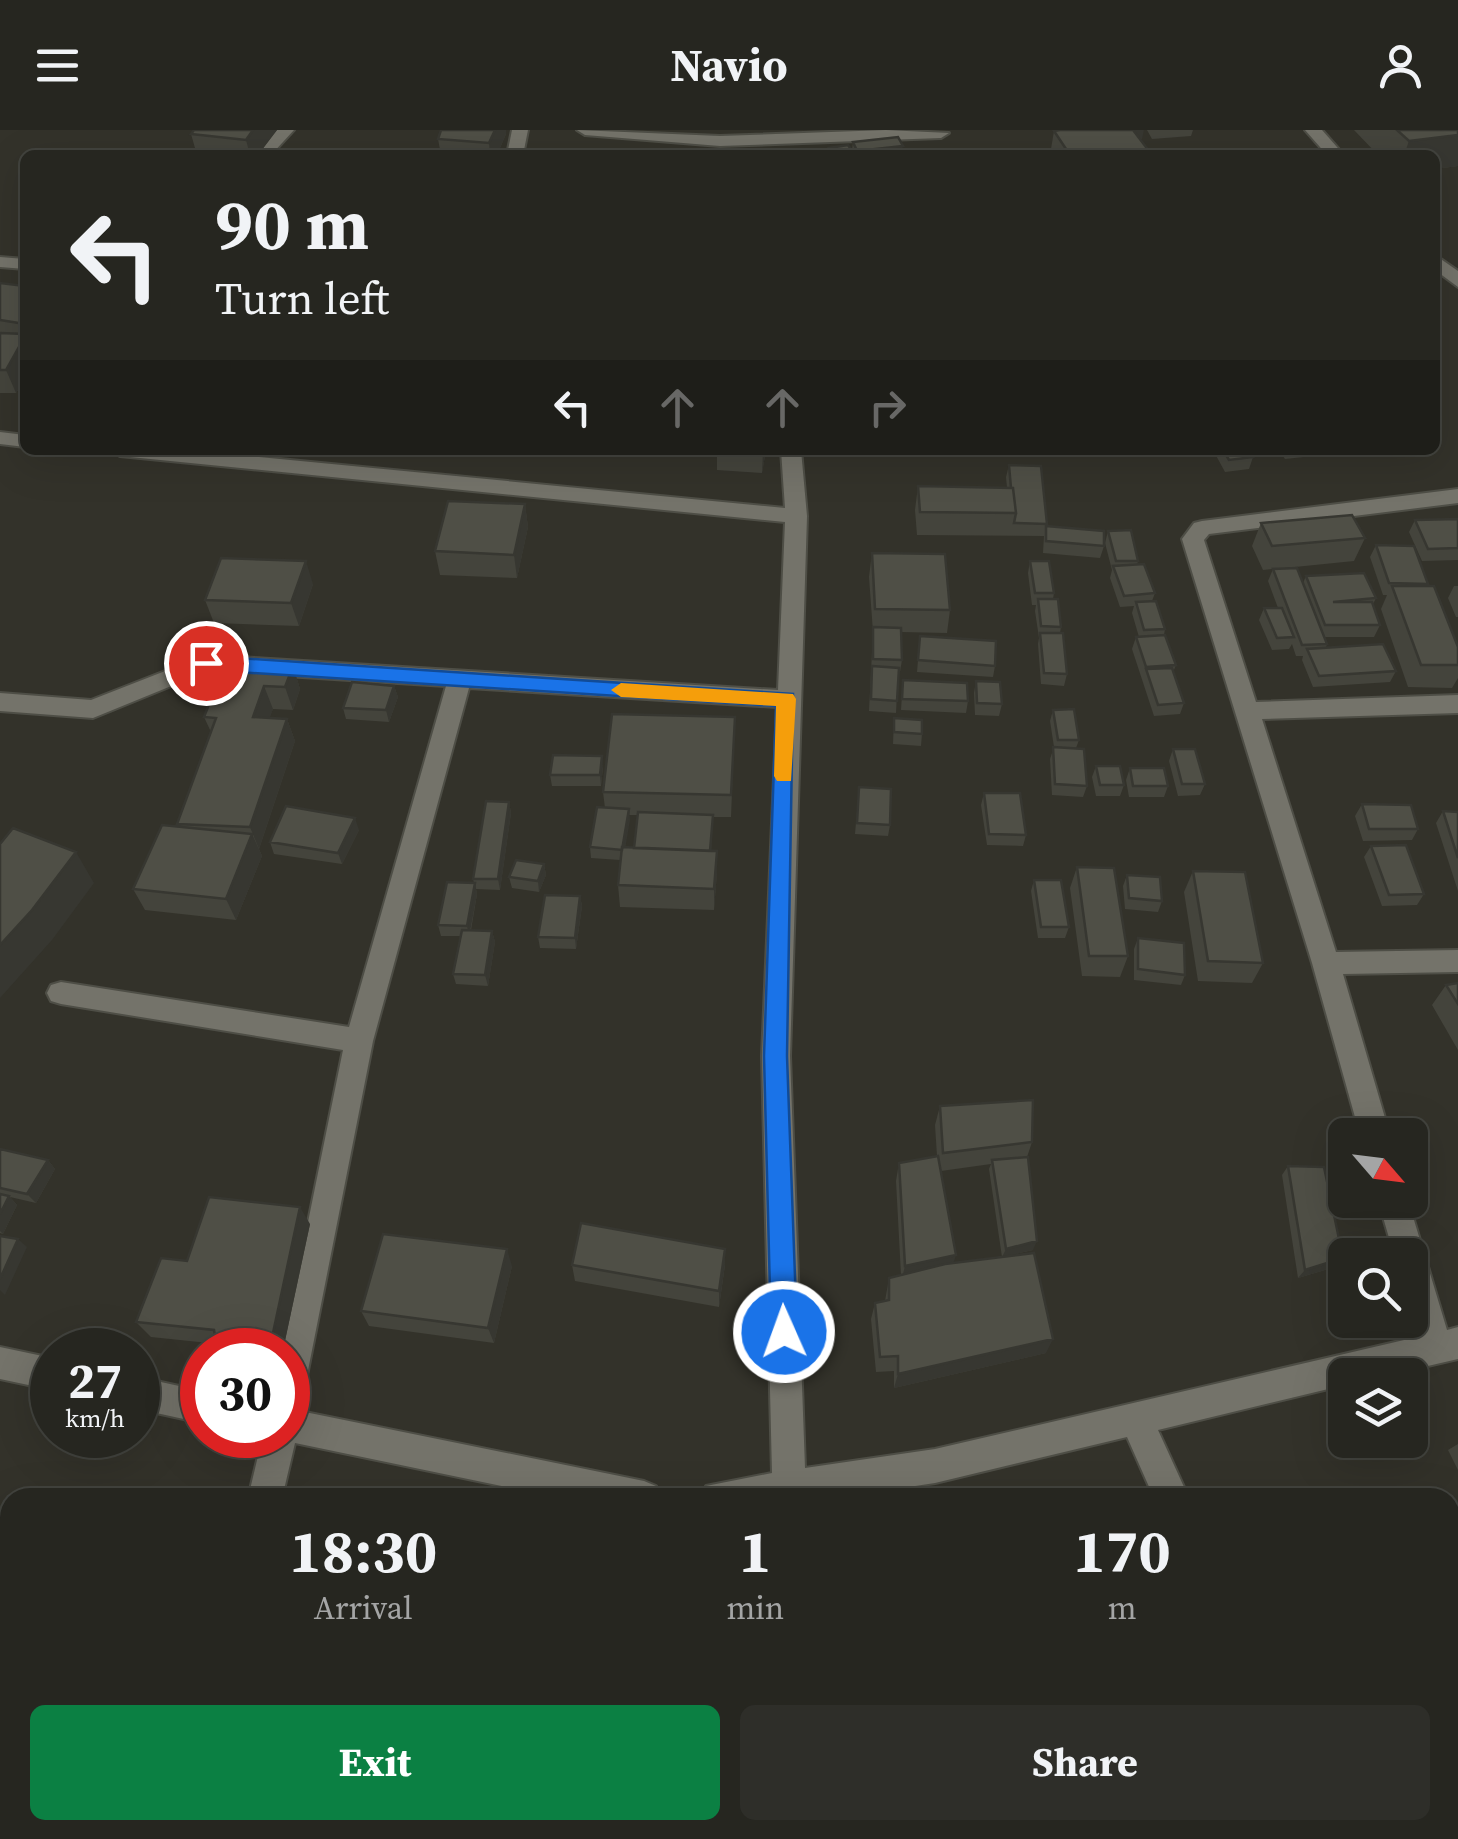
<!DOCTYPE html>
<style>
:root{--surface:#262620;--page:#2e2e29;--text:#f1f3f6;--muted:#a4a5a5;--line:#42433e;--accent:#0b8043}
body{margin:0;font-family:"Source Serif 4",serif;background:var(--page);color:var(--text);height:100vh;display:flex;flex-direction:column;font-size:38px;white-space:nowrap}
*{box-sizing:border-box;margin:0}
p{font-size:32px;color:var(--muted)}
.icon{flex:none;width:55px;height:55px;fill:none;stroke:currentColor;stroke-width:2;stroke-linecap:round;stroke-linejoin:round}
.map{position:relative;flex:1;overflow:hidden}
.sheet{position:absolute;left:0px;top:1358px;width:1460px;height:352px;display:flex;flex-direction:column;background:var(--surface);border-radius:30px 30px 0 0;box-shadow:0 10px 40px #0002,0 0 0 2px var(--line)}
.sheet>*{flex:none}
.banner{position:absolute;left:20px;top:20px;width:1420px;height:305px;border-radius:15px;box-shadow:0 10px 40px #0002,0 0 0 2px var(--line);background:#262620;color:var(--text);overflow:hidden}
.needle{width:65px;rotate:118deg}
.fabs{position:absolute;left:1328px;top:988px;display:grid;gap:20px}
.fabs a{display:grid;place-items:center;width:100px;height:100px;border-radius:15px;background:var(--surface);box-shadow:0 10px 40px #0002,0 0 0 2px var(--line);font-size:50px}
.speed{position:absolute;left:30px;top:1198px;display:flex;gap:20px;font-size:50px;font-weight:700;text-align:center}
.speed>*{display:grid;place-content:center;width:130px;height:130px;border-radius:50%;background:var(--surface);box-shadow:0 10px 40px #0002,0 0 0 2px var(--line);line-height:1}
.speed small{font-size:25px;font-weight:400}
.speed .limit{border:15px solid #d22;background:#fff;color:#111}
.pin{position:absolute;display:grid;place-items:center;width:85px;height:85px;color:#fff;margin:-42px;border:5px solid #fff;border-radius:50%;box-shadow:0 2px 10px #0007}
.me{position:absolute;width:110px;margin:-55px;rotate:358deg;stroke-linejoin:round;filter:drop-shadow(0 0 8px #0008)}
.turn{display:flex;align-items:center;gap:35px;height:210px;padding:0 30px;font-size:45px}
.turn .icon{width:130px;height:130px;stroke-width:2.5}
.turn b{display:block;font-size:70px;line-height:85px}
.lanes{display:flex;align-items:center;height:95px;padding:0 30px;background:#0003;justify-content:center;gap:50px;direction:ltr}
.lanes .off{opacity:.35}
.eta{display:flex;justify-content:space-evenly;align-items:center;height:170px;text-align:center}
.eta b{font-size:60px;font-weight:700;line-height:70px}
.cta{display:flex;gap:20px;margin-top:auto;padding:20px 30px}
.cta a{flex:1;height:115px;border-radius:15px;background:var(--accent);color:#fff;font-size:40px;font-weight:700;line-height:115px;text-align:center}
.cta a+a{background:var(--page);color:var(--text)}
header{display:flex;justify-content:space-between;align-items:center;height:130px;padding:0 30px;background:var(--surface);font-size:45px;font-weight:700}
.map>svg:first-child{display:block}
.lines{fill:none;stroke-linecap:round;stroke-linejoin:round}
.minor-casing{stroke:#4e4e46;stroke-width:4}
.minor{fill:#74736a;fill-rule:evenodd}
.wall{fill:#44443c;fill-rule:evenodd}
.shaded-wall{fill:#373731}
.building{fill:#4f4f46;stroke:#373731;stroke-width:2.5}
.route{fill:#1a73e8;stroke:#114b97;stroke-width:2.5}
.slow{fill:#f59e0b}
</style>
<header><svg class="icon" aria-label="menu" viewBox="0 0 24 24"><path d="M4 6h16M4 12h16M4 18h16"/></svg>Navio<svg class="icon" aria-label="person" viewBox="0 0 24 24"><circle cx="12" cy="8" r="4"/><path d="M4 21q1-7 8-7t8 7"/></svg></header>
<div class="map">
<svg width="1458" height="1709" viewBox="0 0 1458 1709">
<rect width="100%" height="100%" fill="#33322a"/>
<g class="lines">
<g class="minor-casing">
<path id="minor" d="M 277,0 L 294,0 L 271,25 L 254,25 Z
M 512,0 L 528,0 L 523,25 L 507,25 Z
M 577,0 L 720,6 L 886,0 L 949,3 L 941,8 L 720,16 L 585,5 Z
M 1305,0 L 1322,0 L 1344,25 L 1327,25 Z
M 1435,125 L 1458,141 L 1458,157 L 1435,140 Z
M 0,127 L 25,129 L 25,139 L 0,137 Z
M 0,302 L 25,305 L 25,317 L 0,314 Z
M 110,320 L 186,320 L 785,378 L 781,320 L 801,320 L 807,386 L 790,926 L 805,1338 L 935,1319 L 1417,1207 L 1410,1183 L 1410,1125 L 1394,1125 L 1378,1070 L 1408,1070 L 1447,1200 L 1458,1197 L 1458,1229 L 1389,1245 L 1345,1245 L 1345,1255 L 1158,1300 L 1189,1368 L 1154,1368 L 1127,1307 L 935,1353 L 836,1368 L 701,1368 L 706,1356 L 772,1343 L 762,926 L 777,577 L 469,558 L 373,911 L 300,1281 L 644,1351 L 656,1356 L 661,1368 L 559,1368 L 295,1313 L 282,1368 L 248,1368 L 263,1305 L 288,1305 L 288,1220 L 282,1220 L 343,920 L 61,874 L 51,871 L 47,863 L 51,855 L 61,852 L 349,897 L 446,556 L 208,541 L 93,588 L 0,581 L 0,563 L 91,570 L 206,525 L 778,560 L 785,392 L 120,326 Z
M 1458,359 L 1458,373 L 1209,404 L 1204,410 L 1256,572 L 1458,565 L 1458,583 L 1262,589 L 1336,822 L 1458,820 L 1458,842 L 1343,844 L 1390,1005 L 1360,1005 L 1312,833 L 1182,409 L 1194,393 L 1202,391 Z
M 0,1217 L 52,1228 L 52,1260 L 0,1249 Z
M 138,1247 L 202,1261 L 202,1293 L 138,1279 Z
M 0,1645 L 10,1647 L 10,1685 L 0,1683 Z
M 93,1700 L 154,1700 L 158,1709 L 97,1709 Z
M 165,1700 L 203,1700 L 201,1709 L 163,1709 Z
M 625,1700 L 663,1700 L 662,1709 L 624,1709 Z
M 1309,1700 L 1347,1700 L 1351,1709 L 1313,1709 Z"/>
</g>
<use href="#minor" class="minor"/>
</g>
<path class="wall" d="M 277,0 L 258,25 L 197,25 L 191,4 Z
M 441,0 L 506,0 L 506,4 L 497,25 L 441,25 L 438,9 Z
M 1147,0 L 1193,0 L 1191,6 L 1152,9 Z
M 1354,0 L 1458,0 L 1458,36 L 1435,39 L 1435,25 L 1378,25 Z
M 1054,1 L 1142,9 L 1140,9 L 1149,21 L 1148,25 L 1050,25 Z
M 853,12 L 902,25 L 829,25 L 829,18 L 852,20 Z
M 0,153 L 25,156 L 25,248 L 16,263 L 0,263 Z
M 717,320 L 766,320 L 762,343 L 717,340 Z
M 1213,320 L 1249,320 L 1253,327 L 1249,339 L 1225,342 Z
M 1279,320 L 1315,320 L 1313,326 L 1285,329 Z
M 1009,335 L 1047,394 L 1047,396 L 1104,416 L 1100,428 L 1043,423 L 1044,406 L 917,405 L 915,380 L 918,356 L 1007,358 L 1006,347 Z
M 525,374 L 528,397 L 517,448 L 440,445 L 435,421 Z
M 1458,389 L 1458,430 L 1422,431 L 1409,402 L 1415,390 Z
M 1261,393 L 1365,408 L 1354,431 L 1275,439 L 1303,453 L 1306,446 L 1376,468 L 1373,474 L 1380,495 L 1374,507 L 1325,507 L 1327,514 L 1326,517 L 1396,541 L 1390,552 L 1313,557 L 1302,530 L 1303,526 L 1296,526 L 1292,514 L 1289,519 L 1272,520 L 1259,490 L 1264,478 L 1278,478 L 1268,451 L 1273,439 L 1263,440 L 1252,416 Z
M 1108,401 L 1138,431 L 1137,435 L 1155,463 L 1152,471 L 1165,499 L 1164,505 L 1176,535 L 1173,542 L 1184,573 L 1180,584 L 1154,586 L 1132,519 L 1136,507 L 1139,507 L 1132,483 L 1134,476 L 1120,477 L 1110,448 L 1112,440 L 1105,413 Z
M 1376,415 L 1428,454 L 1427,456 L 1458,517 L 1458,548 L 1452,558 L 1408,557 L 1381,479 L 1387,465 L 1383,465 L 1370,427 Z
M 872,423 L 950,480 L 947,503 L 901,502 L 902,530 L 900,542 L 898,541 L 896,583 L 869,581 L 873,502 L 869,447 Z
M 1030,431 L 1054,463 L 1053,469 L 1061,497 L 1060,503 L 1067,544 L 1064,556 L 1041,554 L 1038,514 L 1039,508 L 1035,481 L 1036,475 L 1032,475 L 1028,443 Z
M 313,454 L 299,496 L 214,493 L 205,470 Z
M 1454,456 L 1458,456 L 1458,487 L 1456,487 L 1448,468 Z
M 920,506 L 995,536 L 993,547 L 917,542 Z
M 293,536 L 300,559 L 293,580 L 273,579 L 269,588 L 287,589 L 295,611 L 259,719 L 262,726 L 236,790 L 145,780 L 133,759 L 178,697 L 177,694 L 211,602 L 204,587 Z
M 903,550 L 968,571 L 966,583 L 901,580 Z
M 976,551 L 1002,574 L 999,586 L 975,585 L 974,563 Z
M 394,556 L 398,567 L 389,592 L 346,589 L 343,578 Z
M 1053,580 L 1079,610 L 1076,618 L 1087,656 L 1083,667 L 1052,665 L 1050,629 L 1054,617 L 1050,591 Z
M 735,587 L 731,687 L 713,687 L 711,721 L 717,721 L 717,742 L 714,780 L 620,777 L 618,755 L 620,730 L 591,728 L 590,717 L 605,678 L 603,662 ZM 629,685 L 638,685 L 634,718 L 625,717 Z
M 894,588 L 922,604 L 921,616 L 893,614 Z
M 1173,619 L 1205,654 L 1200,665 L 1178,666 L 1169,631 Z
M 1096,636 L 1124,655 L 1120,666 L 1096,666 L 1092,647 Z
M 603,637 L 601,656 L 552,656 L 550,645 Z
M 1130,638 L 1168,656 L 1164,667 L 1129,667 L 1126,650 Z
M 859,657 L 890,695 L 888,706 L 855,704 Z
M 984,663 L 1026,705 L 1023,716 L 987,715 L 981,675 Z
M 509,672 L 511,683 L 500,760 L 476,759 L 477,764 L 471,800 L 492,801 L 495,812 L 488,856 L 456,854 L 453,844 L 460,806 L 441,806 L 438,795 L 474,753 L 473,749 Z
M 1362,674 L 1418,699 L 1412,710 L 1363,711 L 1355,686 Z
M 1443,681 L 1458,682 L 1458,761 L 1436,693 Z
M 359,700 L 342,734 L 274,724 L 270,712 Z
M 1371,716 L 1424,764 L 1417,775 L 1382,776 L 1364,727 Z
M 544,734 L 546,745 L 539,762 L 512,758 L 509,747 Z
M 1077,737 L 1128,826 L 1120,847 L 1082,846 L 1070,758 Z
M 1193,741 L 1263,833 L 1252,853 L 1198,851 L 1184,762 Z
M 1127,745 L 1162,771 L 1158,782 L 1125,779 L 1123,756 Z
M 1034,750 L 1069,797 L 1065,808 L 1038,808 L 1031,761 Z
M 580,766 L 582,776 L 576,819 L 540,818 L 538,807 Z
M 1138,808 L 1185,845 L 1181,855 L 1134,850 L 1134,819 Z
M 1458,853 L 1458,920 L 1432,875 L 1446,855 Z
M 940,976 L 1032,1012 L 1027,1027 L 1033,1120 L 1002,1127 L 989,1039 L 991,1034 L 941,1041 L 953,1133 L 1046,1223 L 894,1258 L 894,1241 L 876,1242 L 871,1189 L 875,1173 L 885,1171 L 889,1148 L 901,1145 L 896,1051 L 899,1033 L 937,1026 L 935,995 Z
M 0,1019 L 48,1030 L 55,1039 L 36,1073 L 10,1067 L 17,1075 L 3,1104 L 0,1103 Z
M 1288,1036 L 1335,1137 L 1298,1148 L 1282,1045 Z
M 310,1094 L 283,1220 L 223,1220 L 218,1214 L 151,1207 L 136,1192 L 187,1131 Z
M 572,1135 L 725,1135 L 719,1177 L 575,1151 Z
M 512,1136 L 494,1213 L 369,1196 L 361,1181 Z
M 1458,1314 L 1458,1340 L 1448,1320 Z"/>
<path class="shaded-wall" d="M 253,0 L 277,0 L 258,25 L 250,25 L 246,10 Z
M 495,0 L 506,0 L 506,4 L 497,25 L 490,25 L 489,13 Z
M 1126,0 L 1144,0 L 1142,9 L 1123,11 Z
M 1458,5 L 1458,36 L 1435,39 L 1435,25 L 1404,25 L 1409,11 Z
M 903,16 L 902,25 L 856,25 L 857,21 Z
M 1149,21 L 1148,25 L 1116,25 Z
M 25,206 L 25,248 L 16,263 L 6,240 Z
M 763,320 L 766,320 L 762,343 Z
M 525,374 L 528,397 L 517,448 L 514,425 Z
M 306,431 L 313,454 L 299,496 L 291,473 Z
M 293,536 L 300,559 L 293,580 L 285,557 Z
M 264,556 L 273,579 L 262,610 L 253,587 Z
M 394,556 L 398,567 L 389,592 L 386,580 Z
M 287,589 L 295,611 L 259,719 L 250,697 Z
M 602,626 L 603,637 L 601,656 L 600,645 Z
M 509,672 L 511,683 L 500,760 L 498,749 Z
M 629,679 L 630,690 L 623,731 L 622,720 Z
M 355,688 L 359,700 L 342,734 L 338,723 Z
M 252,704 L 262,726 L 236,790 L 226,769 Z
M 717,721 L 717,742 L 714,780 L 714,759 Z
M 76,722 L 94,753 L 52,810 L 0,868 L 0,815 Z
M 544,734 L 546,745 L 539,762 L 538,751 Z
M 475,753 L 477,764 L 469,807 L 467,796 Z
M 580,766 L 582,776 L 576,819 L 575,808 Z
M 492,801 L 495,812 L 488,856 L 485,845 Z
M 48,1030 L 55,1039 L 36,1073 L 27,1064 Z
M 9,1066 L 17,1075 L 3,1104 L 0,1101 L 0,1084 Z
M 300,1077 L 310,1094 L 283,1220 L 272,1220 L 270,1217 Z
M 18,1109 L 27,1117 L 5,1165 L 0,1160 L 0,1149 Z
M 1037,1111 L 1033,1120 L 1002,1127 L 1006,1119 Z
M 507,1119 L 512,1136 L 494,1213 L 488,1198 Z
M 725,1119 L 725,1135 L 719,1177 L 719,1161 Z
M 956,1125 L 951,1141 L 901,1152 L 905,1136 Z
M 1343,1128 L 1335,1137 L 1298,1148 L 1305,1140 Z
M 1053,1209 L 1046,1223 L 894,1258 L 898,1244 Z"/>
<path class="building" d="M 194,0 L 253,0 L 246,10 L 191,4 Z
M 441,0 L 495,0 L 489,13 L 438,9 Z
M 1060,0 L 1133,0 L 1149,21 L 1116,25 L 1070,25 L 1054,1 Z
M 1397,0 L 1458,0 L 1458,5 L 1409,11 Z
M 898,7 L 903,16 L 857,21 L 853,12 Z
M 848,15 L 855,25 L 834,25 L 829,18 Z
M 0,153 L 25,156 L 25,194 L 0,190 Z
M 0,203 L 25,204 L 25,206 L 6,240 L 0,240 Z
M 1223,320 L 1249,320 L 1253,327 L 1229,330 Z
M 1009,335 L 1041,336 L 1047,394 L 1014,393 L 1016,383 L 1013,358 L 1011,358 Z
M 918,356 L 1013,358 L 1016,383 L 920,382 Z
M 448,371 L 525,374 L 514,425 L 435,421 Z
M 1352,385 L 1365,408 L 1272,416 L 1261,393 Z
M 1458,389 L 1458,418 L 1428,419 L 1415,390 Z
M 1046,396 L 1104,401 L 1104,416 L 1046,411 Z
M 1131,400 L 1138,431 L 1116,431 L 1108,401 Z
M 1376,415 L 1414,416 L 1428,454 L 1389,453 Z
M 872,423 L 945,424 L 950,480 L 875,479 Z
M 221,428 L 306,431 L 291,473 L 205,470 Z
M 1030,431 L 1049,431 L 1054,463 L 1035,463 Z
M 1144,434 L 1155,463 L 1124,466 L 1113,436 Z
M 1297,438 L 1327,514 L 1302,515 L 1273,439 Z
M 1364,443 L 1376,468 L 1333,472 L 1372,472 L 1380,495 L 1325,495 L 1306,446 Z
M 1392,456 L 1434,456 L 1458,517 L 1458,535 L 1421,535 Z
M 1038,469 L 1058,469 L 1061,497 L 1041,496 Z
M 1156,471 L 1165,499 L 1144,500 L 1136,472 Z
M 1264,478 L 1282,478 L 1294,507 L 1277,508 Z
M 873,497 L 901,498 L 902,530 L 873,529 Z
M 1040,503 L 1063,503 L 1067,544 L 1044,543 Z
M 1165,505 L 1176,535 L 1146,537 L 1136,507 Z
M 920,506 L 996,511 L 995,536 L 918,530 Z
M 1383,514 L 1396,541 L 1319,546 L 1307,519 Z
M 225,533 L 293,536 L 285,557 L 264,556 L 253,587 L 287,589 L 250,697 L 177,694 L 216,588 L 204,587 Z
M 872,536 L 899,538 L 897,571 L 871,569 Z
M 1172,538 L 1184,573 L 1158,575 L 1146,539 Z
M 903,550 L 967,553 L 968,571 L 902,569 Z
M 976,551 L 1000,552 L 1002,574 L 977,573 Z
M 352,552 L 394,556 L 386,580 L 343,578 Z
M 1074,579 L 1079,610 L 1058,610 L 1053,580 Z
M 612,584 L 735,587 L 731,665 L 603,662 Z
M 894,588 L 922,590 L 922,604 L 894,602 Z
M 1053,617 L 1084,619 L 1087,656 L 1055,654 Z
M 1173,619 L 1195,619 L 1205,654 L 1182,654 Z
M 553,625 L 602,626 L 600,645 L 550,645 Z
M 1096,636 L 1120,636 L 1124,655 L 1100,655 Z
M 1130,638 L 1164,638 L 1168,656 L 1133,656 Z
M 859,657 L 891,659 L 890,695 L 857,693 Z
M 984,663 L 1020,663 L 1026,705 L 989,704 Z
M 486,671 L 509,672 L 498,749 L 473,749 Z
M 1362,674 L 1411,675 L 1418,699 L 1369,699 Z
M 286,676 L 355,688 L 338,723 L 270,712 Z
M 597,677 L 629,679 L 622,720 L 590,717 Z
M 1443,681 L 1458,682 L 1458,728 Z
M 638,682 L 713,685 L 710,721 L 634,718 Z
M 162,695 L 252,704 L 226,769 L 133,759 Z
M 13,698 L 76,722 L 32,780 L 0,815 L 0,714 Z
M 1406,715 L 1424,764 L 1389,765 L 1371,716 Z
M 622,717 L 717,721 L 714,759 L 618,755 Z
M 516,730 L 544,734 L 538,751 L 509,747 Z
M 1077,737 L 1114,738 L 1128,826 L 1089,826 Z
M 1193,741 L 1245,742 L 1263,833 L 1208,831 Z
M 1127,745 L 1160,747 L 1162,771 L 1129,768 Z
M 1034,750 L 1061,750 L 1069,797 L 1041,797 Z
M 447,752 L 475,753 L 467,796 L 438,795 Z
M 545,765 L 580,766 L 575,808 L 538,807 Z
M 462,800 L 492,801 L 485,845 L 453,844 Z
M 1138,808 L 1184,813 L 1185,845 L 1138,839 Z
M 1458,853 L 1458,874 L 1446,855 Z
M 1033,970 L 1032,1012 L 943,1023 L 940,976 Z
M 0,1019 L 48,1030 L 27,1064 L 0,1058 Z
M 938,1026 L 956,1125 L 905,1136 L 899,1033 Z
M 1028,1027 L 1037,1111 L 1006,1119 L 992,1030 Z
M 1288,1036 L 1324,1037 L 1343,1128 L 1305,1140 Z
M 0,1064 L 9,1066 L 0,1084 Z
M 209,1067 L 300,1077 L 270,1217 L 216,1211 L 214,1200 L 136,1192 L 161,1128 L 187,1131 Z
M 581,1093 L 725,1119 L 719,1161 L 572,1135 Z
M 383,1104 L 507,1119 L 488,1198 L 361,1181 Z
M 0,1106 L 18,1109 L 0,1149 Z
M 1034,1123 L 1053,1209 L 898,1244 L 898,1226 L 880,1227 L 875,1173 L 889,1170 L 889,1148 L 945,1134 Z
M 448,1700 L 509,1700 L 508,1709 L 447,1709 Z
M 544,1700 L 605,1700 L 604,1709 L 543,1709 Z"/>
<path class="route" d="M 206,526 L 793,564 L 787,926 L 797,1202 L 793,1211 L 784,1214 L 775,1211 L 771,1202 L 764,926 L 776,576 L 206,540 L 196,533 Z"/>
<path class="slow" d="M 621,553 L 793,564 L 796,569 L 791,651 L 777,651 L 774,646 L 776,576 L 621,567 L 611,560 Z"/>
</svg>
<div class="fabs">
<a><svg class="needle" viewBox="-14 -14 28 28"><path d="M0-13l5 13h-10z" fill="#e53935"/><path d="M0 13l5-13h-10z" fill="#a4a5a5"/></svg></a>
<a><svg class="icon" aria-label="search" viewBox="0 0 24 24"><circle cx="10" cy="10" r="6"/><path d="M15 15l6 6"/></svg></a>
<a><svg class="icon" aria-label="layers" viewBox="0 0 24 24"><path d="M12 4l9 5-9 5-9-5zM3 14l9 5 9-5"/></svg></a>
</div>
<div class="speed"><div>27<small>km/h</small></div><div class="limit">30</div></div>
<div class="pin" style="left:206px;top:533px;background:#d93025"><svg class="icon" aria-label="arrive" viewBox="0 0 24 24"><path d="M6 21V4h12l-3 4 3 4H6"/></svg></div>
<svg class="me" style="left:784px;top:1202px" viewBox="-20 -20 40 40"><circle r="17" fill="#1a73e8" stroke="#fff" stroke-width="3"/><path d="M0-11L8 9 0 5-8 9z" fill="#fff"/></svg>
<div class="banner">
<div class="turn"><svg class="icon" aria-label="left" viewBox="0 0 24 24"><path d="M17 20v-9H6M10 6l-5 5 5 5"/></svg><div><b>90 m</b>Turn left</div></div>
<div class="lanes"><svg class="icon" aria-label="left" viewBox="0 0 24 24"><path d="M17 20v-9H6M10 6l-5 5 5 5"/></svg><svg class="icon off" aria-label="ahead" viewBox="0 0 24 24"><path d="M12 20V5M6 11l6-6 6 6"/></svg><svg class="icon off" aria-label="ahead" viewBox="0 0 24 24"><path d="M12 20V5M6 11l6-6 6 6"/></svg><svg class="icon off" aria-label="right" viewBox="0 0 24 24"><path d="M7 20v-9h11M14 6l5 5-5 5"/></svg></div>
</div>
<section class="sheet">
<div class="eta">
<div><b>18:30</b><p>Arrival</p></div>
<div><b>1</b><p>min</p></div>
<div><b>170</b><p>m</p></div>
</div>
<div class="cta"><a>Exit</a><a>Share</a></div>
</section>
</div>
